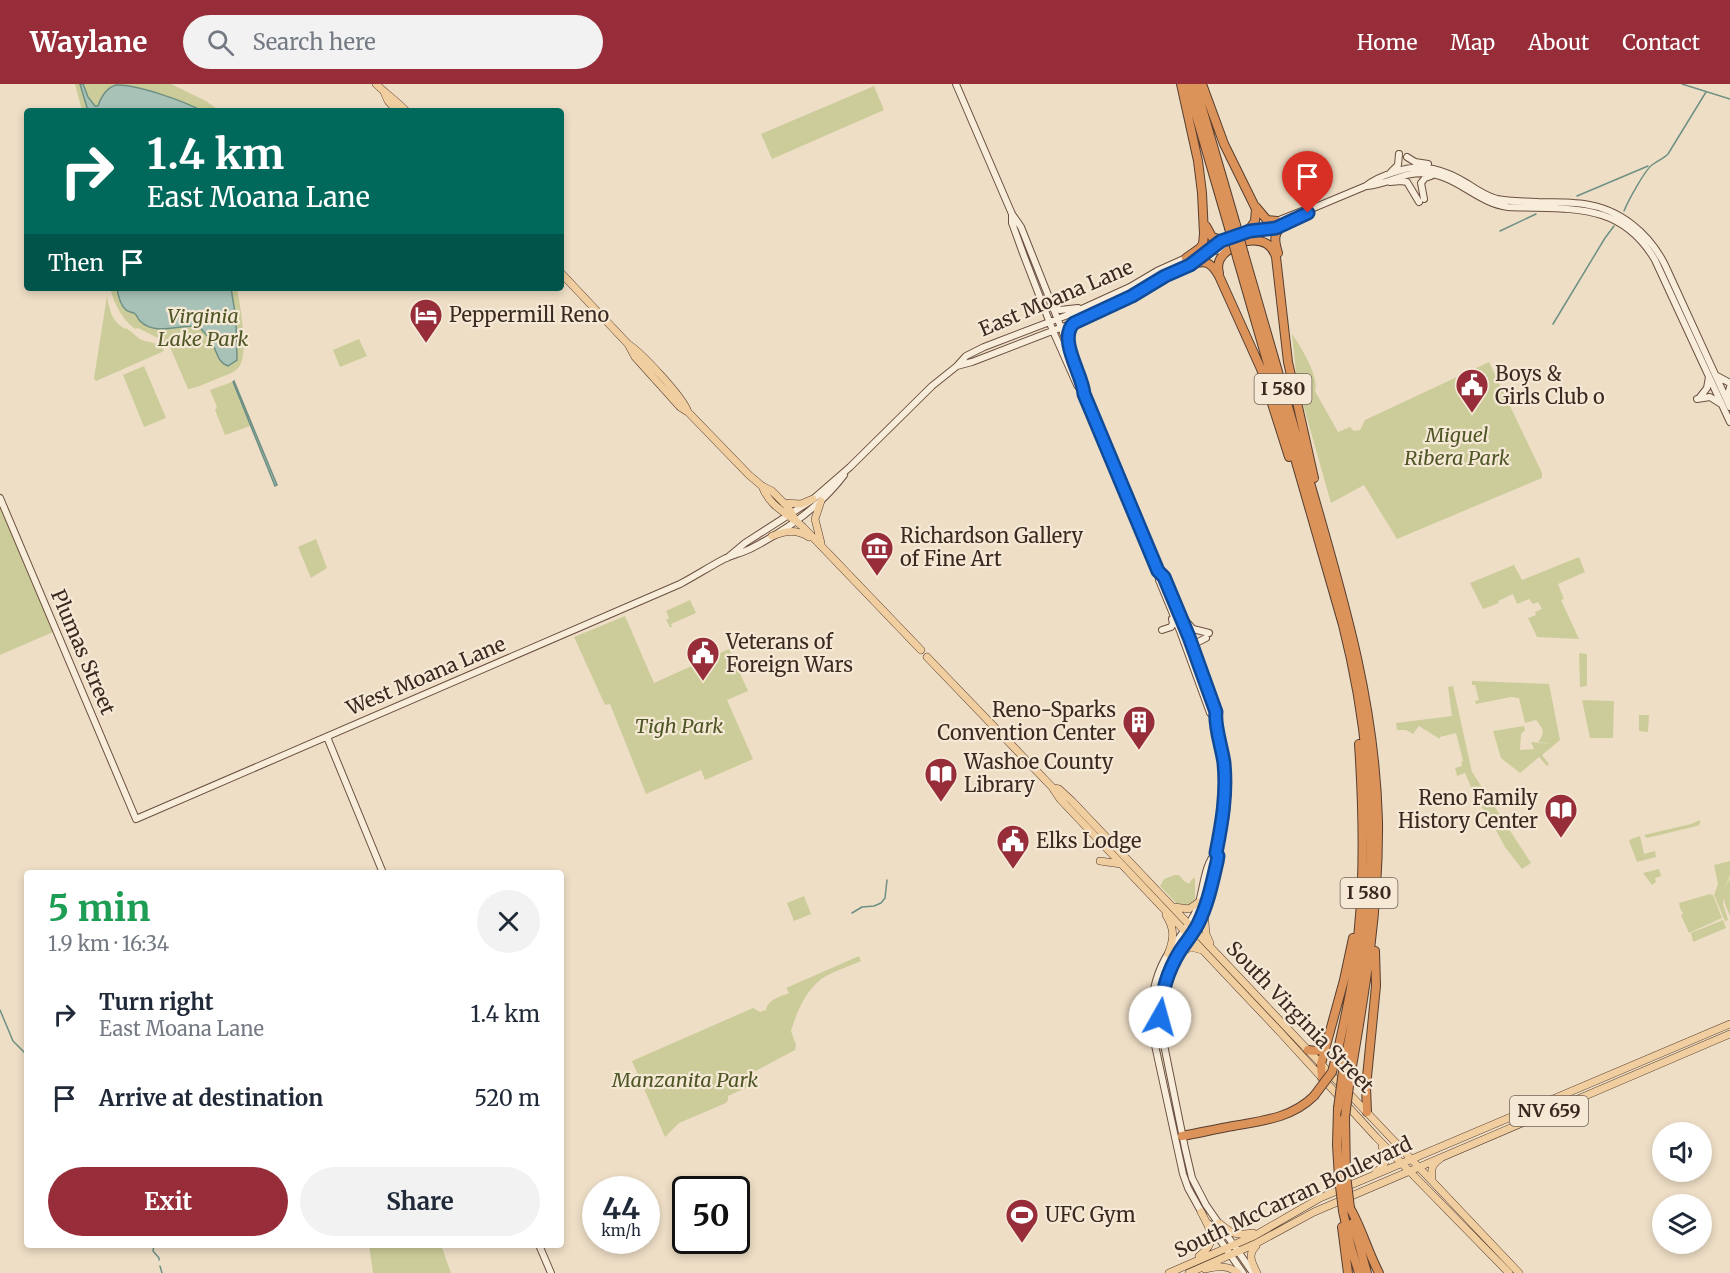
<!DOCTYPE html>
<meta charset="utf-8">
<style>
:root{--surface:#fff;--page:#f2f2f3;--text:#1f2937;--muted:#747a83;--accent:#972d39}
body{margin:0;font-family:Merriweather,serif;background:var(--page);color:var(--text);height:100vh;display:flex;flex-direction:column;font-size:22px;white-space:nowrap}
*{box-sizing:border-box;margin:0}
p{font-size:20px;color:var(--muted)}
.icon{flex:none;width:33px;height:33px;fill:none;stroke:currentColor;stroke-width:2;stroke-linecap:round;stroke-linejoin:round}
.map{position:relative;flex:1;overflow:hidden}
.sheet{position:absolute;left:24px;top:786px;width:540px;height:378px;display:flex;flex-direction:column;background:var(--surface);border-radius:6px;box-shadow:0 3px 9px #0003}
.sheet>*{flex:none}
.guide{position:absolute;left:24px;top:24px;width:540px;height:183px;border-radius:6px;box-shadow:0 3px 9px #0003;background:#00695c;color:#fff;overflow:hidden}
.buttons{position:absolute;left:1652px;top:1038px;display:grid;gap:12px}
.buttons a{display:grid;place-items:center;width:60px;height:60px;border-radius:50%;background:var(--surface);box-shadow:0 3px 9px #0003;font-size:30px}
.speed{position:absolute;left:582px;top:1092px;display:flex;gap:12px;font-size:30px;font-weight:700;text-align:center}
.speed>*{display:grid;place-content:center;width:78px;height:78px;border-radius:50%;background:var(--surface);box-shadow:0 3px 9px #0003;line-height:1}
.speed small{font-size:15px;font-weight:400}
.speed .limit{border:3px solid #111;border-radius:9px;background:#fff;color:#111}
.pin{position:absolute;display:grid;place-items:center;width:51px;height:51px;color:#fff;margin:-62px -26px;border-radius:50% 50% 50% 0;rotate:-45deg;box-shadow:0 0 6px #0007}
.pin .icon{rotate:45deg}
.me{position:absolute;width:66px;margin:-33px;rotate:7deg;stroke-linejoin:round;filter:drop-shadow(0 0 4px #0008)}
.turn{display:flex;align-items:center;gap:21px;height:126px;padding:0 24px;font-size:27px}
.turn .icon{width:78px;height:78px;stroke-width:2.5}
.turn b{display:block;font-size:42px;line-height:51px}
.then{display:flex;align-items:center;height:57px;padding:0 24px;background:#0003;gap:12px;font-size:22px}
.round{display:grid;place-items:center;flex:none;width:63px;height:63px;border-radius:32px;background:var(--page)}
.headline{display:flex;align-items:center;justify-content:space-between;height:102px;padding:0 24px}
h1{font-size:36px;font-weight:700;line-height:45px;color:#1e9e55}
.action{display:flex;gap:12px;margin-top:auto;padding:12px 24px}
.action a{flex:1;height:69px;border-radius:36px;background:var(--accent);color:#fff;font-size:24px;font-weight:700;line-height:69px;text-align:center}
.action a+a{background:var(--page);color:var(--text)}
ul{padding:0;list-style:none}
li{display:flex;align-items:center;gap:18px;height:84px;padding:0 24px}
li div{flex:1}
li b{display:block;font-size:22px}
li em{font-style:normal}
header{display:flex;align-items:center;gap:36px;box-sizing:border-box;height:84px;padding:0 30px;background:var(--accent);color:#fff}
header strong{font-size:28px}
nav{display:flex;gap:33px;margin-inline-start:auto;font-size:21px}
.search{width:420px;height:54px;background:var(--page);display:flex;align-items:center;gap:15px;box-sizing:border-box;padding:0 21px;border-radius:33px;color:var(--muted);font-size:22px}
.map>svg:first-child{display:block}
.green{fill:#cccc9a}
.water{fill:#a8c2b7;stroke:#6e9084;stroke-width:1.5}
.lines{fill:none;stroke-linecap:round;stroke-linejoin:round}
.stream{stroke:#6e9084;stroke-width:1.5}
.secondary-casing{stroke:#6b503f;stroke-width:8}
.primary-casing{stroke:#573e30;stroke-width:8}
.motorway-casing{stroke:#573e30;stroke-width:10}
.secondary{stroke:#f8ecda;stroke-width:6}
.primary{stroke:#f0ce9f;stroke-width:7}
.motorway{stroke:#db9359;stroke-width:8}
.motorway-bridge-casing{stroke:#573e30;stroke-width:10;stroke-linecap:butt}
.motorway-bridge{stroke:#db9359;stroke-width:8}
.route-casing{stroke:#114b97;stroke-width:15}
.route{stroke:#1a73e8;stroke-width:10}
.labels{text-anchor:middle;stroke-width:4.5;stroke-linejoin:round;paint-order:stroke}
.shield{fill:#f5e9d6;stroke:#726357;stroke-width:1.5}
.shield-label{font-size:18px;font-weight:bold;fill:#3a2920}
.street-label{font-size:20px;fill:#3a2920;stroke:#f5e9d6}
.poi-label{font-size:20px;fill:#3a2920;stroke:#f5e9d6;text-anchor:start}
.park-label{font-size:20px;font-style:italic;fill:#4f5626;stroke:#f5e9d6}
</style>
<header>
<strong>Waylane</strong>
<div class="search"><svg class="icon" aria-label="search" viewBox="0 0 24 24"><circle cx="10" cy="10" r="6"/><path d="M15 15l6 6"/></svg>Search here</div>
<nav><a>Home</a><a>Map</a><a>About</a><a>Contact</a></nav>
</header>
<div class="map">
<svg width="1730" height="1189" viewBox="0 0 1730 1189">
<rect width="100%" height="100%" fill="#eedec6"/>
<path class="green" d="M 75,0 L 171,0 L 206,17 L 220,27 L 84,27 L 81,23 Z
M 874,2 L 884,26 L 772,75 L 761,50 Z
M 110,204 L 237,204 C 240,220 249,270 239,283 C 233,290 223,292 214,296 C 206,299 197,304 188,305 L 170,263 L 160,255 L 138,244 L 135,245 C 122,235 114,220 110,204 Z
M 107,212 C 109,223 111,236 122,243 C 129,247 124,242 130,247 C 135,250 137,254 142,256 C 150,259 158,258 164,266 L 162,268 L 96,297 L 94,294 Z
M 1292,250 C 1300,261 1320,294 1315,307 L 1338,348 L 1350,343 L 1354,347 L 1360,346 L 1365,336 L 1489,278 L 1542,389 L 1542,394 L 1397,455 L 1364,401 L 1331,419 L 1297,299 Z
M 359,255 L 367,272 L 340,283 L 333,266 Z
M 144,282 L 166,334 L 144,343 L 123,291 Z
M 232,298 L 250,342 L 225,351 L 215,326 L 217,323 L 210,306 Z
M 0,421 L 53,548 L 0,571 Z
M 316,455 L 327,484 L 311,494 L 298,463 Z
M 1579,473 L 1585,488 L 1558,500 L 1564,515 L 1561,516 L 1579,555 L 1537,553 L 1528,534 L 1536,531 L 1535,528 L 1542,525 L 1538,518 L 1533,520 L 1529,515 L 1517,520 L 1513,510 L 1498,517 L 1499,519 L 1483,525 L 1470,499 L 1514,481 L 1522,496 Z
M 690,516 L 696,529 L 671,540 L 672,543 L 670,543 L 666,536 L 669,534 L 666,527 Z
M 625,532 L 654,599 L 729,565 L 748,607 L 727,616 L 753,675 L 705,696 L 701,686 L 646,710 L 610,620 L 605,621 L 574,553 Z
M 1579,569 L 1587,570 L 1587,602 L 1580,603 Z
M 1472,597 L 1549,600 L 1560,656 L 1542,671 L 1549,680 L 1547,682 L 1539,673 L 1520,689 L 1501,674 L 1493,647 L 1524,642 L 1525,646 L 1521,650 L 1520,666 L 1534,665 L 1531,658 L 1551,660 L 1538,658 C 1546,648 1543,645 1536,636 L 1525,639 L 1519,614 L 1511,613 L 1476,620 L 1475,617 L 1479,616 L 1475,601 L 1472,601 Z
M 1453,602 L 1472,688 L 1502,734 L 1509,730 L 1510,731 L 1503,736 L 1531,779 L 1522,785 L 1505,763 L 1492,739 L 1475,713 L 1465,689 L 1457,692 L 1455,684 L 1462,682 L 1461,678 L 1463,677 L 1456,649 L 1440,653 L 1440,655 L 1419,642 L 1413,650 L 1406,646 L 1397,646 L 1396,639 L 1452,632 L 1448,603 Z
M 1582,616 L 1614,617 L 1613,654 L 1590,654 Z
M 1639,631 L 1649,631 L 1648,648 L 1639,647 Z
M 1700,736 L 1700,740 L 1697,742 L 1647,754 L 1644,751 L 1691,740 Z
M 1640,752 L 1644,770 L 1655,767 L 1656,773 L 1637,778 L 1629,757 L 1631,755 Z
M 1730,777 L 1730,791 L 1725,804 L 1730,794 L 1730,832 L 1725,820 L 1724,814 L 1723,820 L 1728,836 L 1725,837 L 1714,811 L 1718,800 L 1714,781 Z
M 1659,785 L 1661,792 L 1655,794 L 1656,798 L 1652,801 L 1643,789 Z
M 1174,791 L 1179,791 L 1184,797 L 1189,800 L 1192,795 L 1195,794 L 1195,818 L 1187,823 L 1177,820 L 1160,802 L 1164,795 Z
M 1710,810 L 1713,811 L 1722,834 L 1689,849 L 1681,831 L 1683,830 L 1680,824 L 1679,819 Z
M 804,812 L 811,830 L 794,837 L 787,819 Z
M 1723,836 L 1726,844 L 1693,858 L 1691,849 Z
M 859,872 L 861,877 C 850,882 837,886 826,892 C 807,903 797,927 791,947 L 796,961 L 795,966 L 748,991 L 752,1001 L 728,1012 L 728,1016 L 726,1019 L 679,1039 L 665,1053 L 632,977 L 753,924 L 760,928 L 766,926 C 768,915 780,913 789,909 L 786,904 Z
M 369,1161 L 441,1161 L 451,1189 L 373,1189 Z"/>
<path class="water" d="M 80,0 L 83,0 L 88,13 L 95,22 L 98,22 C 101,13 106,4 116,1 C 136,0 184,17 202,27 L 88,27 Z
M 117,204 L 231,204 L 236,235 L 237,276 L 228,282 C 216,278 217,264 209,254 C 206,250 203,248 200,243 C 182,239 156,253 140,237 C 137,234 138,232 134,229 C 132,228 128,228 126,226 C 120,221 118,211 117,204 Z
M 234,297 L 277,401 L 275,402 L 233,298 Z"/>
<g class="lines">
<path class="stream" d="M 1682,0 L 1730,15
M 1577,112 L 1648,82
M 1624,127 C 1628,117 1645,86 1652,81 C 1657,77 1663,75 1668,70 L 1706,8
M 1500,147 L 1536,130
M 1553,240 L 1605,154 L 1614,142
M 852,829 L 862,823 L 874,822 L 881,819 L 885,814 L 887,796
M 0,926 L 13,957 L 27,971
M 154,1161 L 153,1167 L 159,1174 L 159,1176
M 160,1182 L 162,1189"/>
<g class="secondary-casing">
<path id="secondary" d="M 956,0 L 1012,130 L 1021,143 L 1083,299 L 1084,309
M 1407,73 L 1415,78 L 1428,80
M 1391,88 L 1398,81 L 1399,70
M 1390,98 L 1401,97 L 1407,98 L 1419,118
M 1367,102 C 1392,100 1402,86 1431,90 C 1459,94 1478,119 1508,123 C 1568,126 1620,116 1655,176 L 1730,338
M 1424,115 L 1421,99 L 1425,94 L 1431,92
M 1012,130 L 1012,139 L 1024,172 L 1053,247 L 1077,301 L 1084,310 L 1158,487 L 1159,496 L 1180,547 L 1210,629 L 1215,634
M 1248,147 L 1276,143 L 1301,133 L 1311,126
M 1251,156 L 1274,138 L 1302,127 L 1311,125 L 1366,102 C 1374,95 1385,91 1395,88 C 1422,78 1445,86 1468,100 C 1477,106 1486,112 1497,115 C 1510,118 1524,117 1538,118 C 1553,118 1569,118 1584,120 C 1620,125 1649,149 1665,181 L 1730,323
M 1206,168 L 1217,159 L 1224,156
M 1054,222 L 1060,226 L 1078,224
M 1070,260 L 1070,245 L 1074,239
M 957,282 L 972,278 L 1078,237 L 1132,212 L 1165,192 L 1191,181
M 1717,292 L 1730,299
M 1700,313 L 1707,304 L 1709,293
M 1697,315 L 1710,313 L 1721,320
M 1727,315 L 1730,303
M 0,414 L 136,735 L 680,500 C 695,492 709,483 724,475 C 732,471 742,469 750,465 C 785,447 820,423 844,391
M 727,474 L 745,459 L 812,416 L 850,383 L 932,302 L 957,282 L 966,272 L 984,263 L 1073,229 L 1130,203 L 1157,187 L 1186,174 L 1201,169 L 1228,165
M 1158,487 L 1164,493 L 1175,521 L 1215,625 L 1215,634 L 1222,666 L 1225,701 L 1223,733 L 1216,769 L 1218,775 L 1204,827 L 1197,842 L 1175,876 L 1167,894 L 1162,911 L 1160,941 L 1185,1064 L 1192,1094 L 1206,1121 L 1253,1189
M 1184,535 L 1193,545 L 1209,549
M 1162,546 L 1171,543 L 1173,540 L 1172,535
M 1196,565 L 1196,559 L 1206,554
M 327,653 L 383,789
M 1203,1131 L 1188,1104 L 1183,1090 L 1153,952 C 1149,923 1153,893 1169,868 C 1179,853 1190,841 1197,825 C 1203,810 1204,779 1216,769
M 1209,1140 L 1243,1189
M 539,1161 L 551,1189"/>
</g>
<g class="primary-casing">
<path id="primary" d="M 376,0 C 386,10 397,17 406,27
M 384,8 L 388,17 L 397,27
M 561,189 L 628,260 C 642,269 683,313 688,328
M 628,260 L 635,273 L 680,323 L 688,328 L 749,391 L 762,402 L 772,407 L 788,423 L 796,437
M 762,402 C 771,425 787,428 803,443 L 921,566
M 784,419 L 801,420 L 813,415
M 772,452 C 786,447 796,445 809,453
M 821,459 L 815,435 L 821,417
M 927,573 L 1052,703 L 1060,715 L 1281,949 L 1376,1053 L 1509,1189
M 1054,704 L 1059,705 L 1072,717 L 1519,1189
M 1100,777 L 1121,780
M 1174,823 L 1189,825 L 1199,818
M 1204,827 L 1206,850 L 1210,859
M 1166,831 C 1175,845 1174,855 1168,870
M 1179,869 L 1191,863 L 1202,866
M 1376,1088 C 1385,1081 1390,1074 1382,1063
M 1432,1096 C 1431,1086 1431,1081 1440,1075
M 1219,1139 C 1232,1150 1235,1152 1253,1149
M 1256,1162 C 1247,1171 1252,1179 1257,1189
M 1199,1172 C 1219,1157 1211,1147 1201,1128
M 1205,1185 C 1218,1182 1228,1181 1238,1189
M 1169,1189 L 1254,1152 L 1320,1114 L 1730,940
M 1189,1189 L 1255,1160 L 1314,1128 L 1730,950"/>
</g>
<g class="motorway-casing">
<path id="motorway" d="M 1181,0 L 1198,77 L 1202,109 L 1204,150 L 1203,160 L 1200,164 L 1186,174
M 1187,0 L 1229,144
M 1195,0 L 1236,141
M 1202,0 L 1224,60 L 1256,125 L 1255,137 L 1251,143 L 1243,149
M 1256,123 L 1267,136 L 1277,137
M 1206,142 L 1212,153 L 1223,156
M 1247,157 C 1261,155 1272,159 1276,173 L 1288,278 L 1314,394
M 1278,169 C 1274,156 1273,148 1285,140
M 1244,170 C 1267,249 1290,329 1313,409 C 1345,520 1375,621 1378,737 C 1379,824 1365,908 1350,994
M 1237,173 L 1343,541 C 1368,639 1376,742 1367,842 C 1362,891 1352,939 1343,987
M 1187,182 C 1204,176 1210,176 1219,192 L 1261,285 L 1289,373
M 1219,189 C 1216,178 1221,171 1230,165
M 1308,966 C 1317,968 1322,967 1326,959
M 1338,966 C 1347,925 1356,885 1359,843 C 1365,782 1363,721 1359,660
M 1322,993 L 1321,980 L 1344,896 L 1353,854
M 1338,1024 L 1337,1061 L 1339,1094
M 1367,1028 L 1366,1003 L 1376,902 L 1375,867
M 1345,1033 L 1346,1091
M 1182,1052 C 1199,1049 1216,1045 1233,1042 C 1262,1037 1292,1034 1314,1012
M 1350,1124 C 1362,1145 1368,1168 1379,1189
M 1343,1127 L 1351,1164 L 1359,1189
M 1353,1139 L 1367,1189
M 1342,1143 L 1348,1189"/>
</g>
<use href="#secondary" class="secondary"/>
<use href="#primary" class="primary"/>
<use href="#motorway" class="motorway"/>
<g class="motorway-bridge-casing">
<path id="motorway-bridge" d="M 1236,141 L 1244,170
M 1229,144 L 1237,173
M 1314,1012 L 1332,988 L 1338,966
M 1338,1024 L 1343,987
M 1345,1033 L 1350,994
M 1346,1091 L 1350,1124
M 1339,1094 L 1343,1127"/>
</g>
<use href="#motorway-bridge" class="motorway-bridge"/>
</g>
<g class="lines">
<g class="route-casing">
<path id="route" d="M 1160,933 C 1161,909 1167,888 1180,867 C 1186,858 1193,850 1198,840 C 1208,820 1212,799 1217,778 L 1218,772 L 1216,769 C 1222,739 1227,710 1224,679 C 1222,664 1214,641 1216,628 L 1189,553 L 1164,493 L 1158,487 L 1084,310 C 1083,291 1057,255 1074,239 L 1132,212 L 1165,192 L 1190,181 L 1221,157 L 1250,147 L 1276,144 L 1308,129"/>
</g>
<use href="#route" class="route"/>
</g>
<defs>
<g id="hotel-pin" transform="scale(1.725)"><path d="M0 17L-7.5 6A9.5 9.5 0 1 1 7.5 6Z" fill="#972d39" stroke="#f5e9d6"/><path d="M-6-4.5h1.5V1H6V5H4.5V3h-9V5H-6ZM-4 0a1.8 1.8 0 1 1 3.6 0ZM.5 0V-2.5h3Q6-2.5 6 0Z" fill="#fff"/></g>
<g id="civic-pin" transform="scale(1.725)"><path d="M0 17L-7.5 6A9.5 9.5 0 1 1 7.5 6Z" fill="#972d39" stroke="#f5e9d6"/><path d="M-.6-6.5H3V-4.5H.6V-3L4-1V1h2V6H-6V1h2V-1L-.6-3ZM-1.2 2.5V6h2.4V2.5Z" fill="#fff"/></g>
<g id="museum-pin" transform="scale(1.725)"><path d="M0 17L-7.5 6A9.5 9.5 0 1 1 7.5 6Z" fill="#972d39" stroke="#f5e9d6"/><path d="M0-6L6-3V-2H-6V-3ZM-5-1h2V3h-2ZM-1-1h2V3h-2ZM3-1h2V3H3ZM-6 4H6V6H-6Z" fill="#fff"/></g>
<g id="building-pin" transform="scale(1.725)"><path d="M0 17L-7.5 6A9.5 9.5 0 1 1 7.5 6Z" fill="#972d39" stroke="#f5e9d6"/><path d="M-4-6H4V6H1V3H-1V6H-4ZM-2.5-4.3h1.7v1.8h-1.7ZM.8-4.3h1.7v1.8H.8ZM-2.5-1h1.7V.8h-1.7ZM.8-1h1.7V.8H.8Z" fill="#fff"/></g>
<g id="library-pin" transform="scale(1.725)"><path d="M0 17L-7.5 6A9.5 9.5 0 1 1 7.5 6Z" fill="#972d39" stroke="#f5e9d6"/><path d="M-6-4Q-3-5.5-.7-3.5V5Q-3 3-6 4ZM6-4Q3-5.5 .7-3.5V5Q3 3 6 4Z" fill="#fff"/></g>
<g id="stadium-pin" transform="scale(1.725)"><path d="M0 17L-7.5 6A9.5 9.5 0 1 1 7.5 6Z" fill="#972d39" stroke="#f5e9d6"/><path d="M0-5a6.5 5 0 1 0 0 10a6.5 5 0 1 0 0-10ZM-3.5-1.8h7v3.6h-7Z" fill="#fff"/></g>
</defs>
<g fill-rule="evenodd">
<use href="#hotel-pin" x="426" y="231"/>
<use href="#civic-pin" x="1472" y="301"/>
<use href="#museum-pin" x="877" y="464"/>
<use href="#civic-pin" x="703" y="569"/>
<use href="#building-pin" x="1139" y="638"/>
<use href="#library-pin" x="941" y="690"/>
<use href="#library-pin" x="1561" y="726"/>
<use href="#civic-pin" x="1013" y="757"/>
<use href="#stadium-pin" x="1022" y="1131"/>
</g>
<g class="labels">
<g class="shield">
<rect x="1254.5" y="290" width="57" height="30" rx="4.5"/>
<rect x="1340.5" y="794" width="57" height="30" rx="4.5"/>
<rect x="1510" y="1012" width="78" height="30" rx="4.5"/>
</g>
<g class="shield-label">
<text x="1283" y="311">I 580</text>
<text x="1369" y="815">I 580</text>
<text x="1549" y="1033">NV 659</text>
</g>
<g class="street-label">
<text transform="translate(1056 214) rotate(-23)" y="7">East Moana Lane</text>
<text transform="translate(83 568) rotate(67)" y="7">Plumas Street</text>
<text transform="translate(426 592) rotate(-23)" y="7">West Moana Lane</text>
<text transform="translate(1300 933) rotate(46)" y="7">South Virginia Street</text>
<text transform="translate(1293 1113) rotate(-25)" y="7">South McCarran Boulevard</text>
</g>
<g class="poi-label">
<text x="449" y="238">Peppermill Reno</text>
<text x="1495" y="297">Boys &amp;<tspan x="1495" dy="23">Girls Club o</tspan></text>
<text x="900" y="459">Richardson Gallery<tspan x="900" dy="23">of Fine Art</tspan></text>
<text x="726" y="565">Veterans of<tspan x="726" dy="23">Foreign Wars</tspan></text>
<text x="1116" y="633" text-anchor="end">Reno-Sparks<tspan x="1116" dy="23">Convention Center</tspan></text>
<text x="964" y="685">Washoe County<tspan x="964" dy="23">Library</tspan></text>
<text x="1538" y="721" text-anchor="end">Reno Family<tspan x="1538" dy="23">History Center</tspan></text>
<text x="1036" y="764">Elks Lodge</text>
<text x="1045" y="1138">UFC Gym</text>
</g>
<g class="park-label">
<text x="203" y="239">Virginia<tspan x="203" dy="23">Lake Park</tspan></text>
<text x="1457" y="358">Miguel<tspan x="1457" dy="23">Ribera Park</tspan></text>
<text x="679" y="649">Tigh Park</text>
<text x="685" y="1003">Manzanita Park</text>
</g>
</g>
</svg>
<div class="buttons">
<a><svg class="icon" aria-label="sound" viewBox="0 0 24 24"><path d="M4 9h4l5-4v14l-5-4H4zM17 9q2 3 0 6"/></svg></a>
<a><svg class="icon" aria-label="layers" viewBox="0 0 24 24"><path d="M12 4l9 5-9 5-9-5zM3 14l9 5 9-5"/></svg></a>
</div>
<div class="speed"><div>44<small>km/h</small></div><div class="limit">50</div></div>
<div class="pin" style="left:1308px;top:129px;background:#d93025"><svg class="icon" aria-label="arrive" viewBox="0 0 24 24"><path d="M6 21V4h12l-3 4 3 4H6"/></svg></div>
<svg class="me" style="left:1160px;top:933px" viewBox="-20 -20 40 40"><circle r="19" fill="#fff"/><path d="M0-13L10 11 0 6-10 11z" fill="#1a73e8"/></svg>
<div class="guide">
<div class="turn"><svg class="icon" aria-label="right" viewBox="0 0 24 24"><path d="M7 20v-9h11M14 6l5 5-5 5"/></svg><div><b>1.4 km</b>East Moana Lane</div></div>
<div class="then">Then<svg class="icon" aria-label="arrive" viewBox="0 0 24 24"><path d="M6 21V4h12l-3 4 3 4H6"/></svg></div>
</div>
<section class="sheet">
<div class="headline"><div><h1>5 min</h1><p>1.9 km · 16:34</p></div><a class="round"><svg class="icon" aria-label="close" viewBox="0 0 24 24"><path d="M6 6l12 12M18 6L6 18"/></svg></a></div>
<ul>
<li><svg class="icon" aria-label="right" viewBox="0 0 24 24"><path d="M7 20v-9h11M14 6l5 5-5 5"/></svg><div><b>Turn right</b><p>East Moana Lane</p></div><em>1.4 km</em></li>
<li><svg class="icon" aria-label="arrive" viewBox="0 0 24 24"><path d="M6 21V4h12l-3 4 3 4H6"/></svg><div><b>Arrive at destination</b></div><em>520 m</em></li>
</ul>
<div class="action"><a>Exit</a><a>Share</a></div>
</section>
</div>
